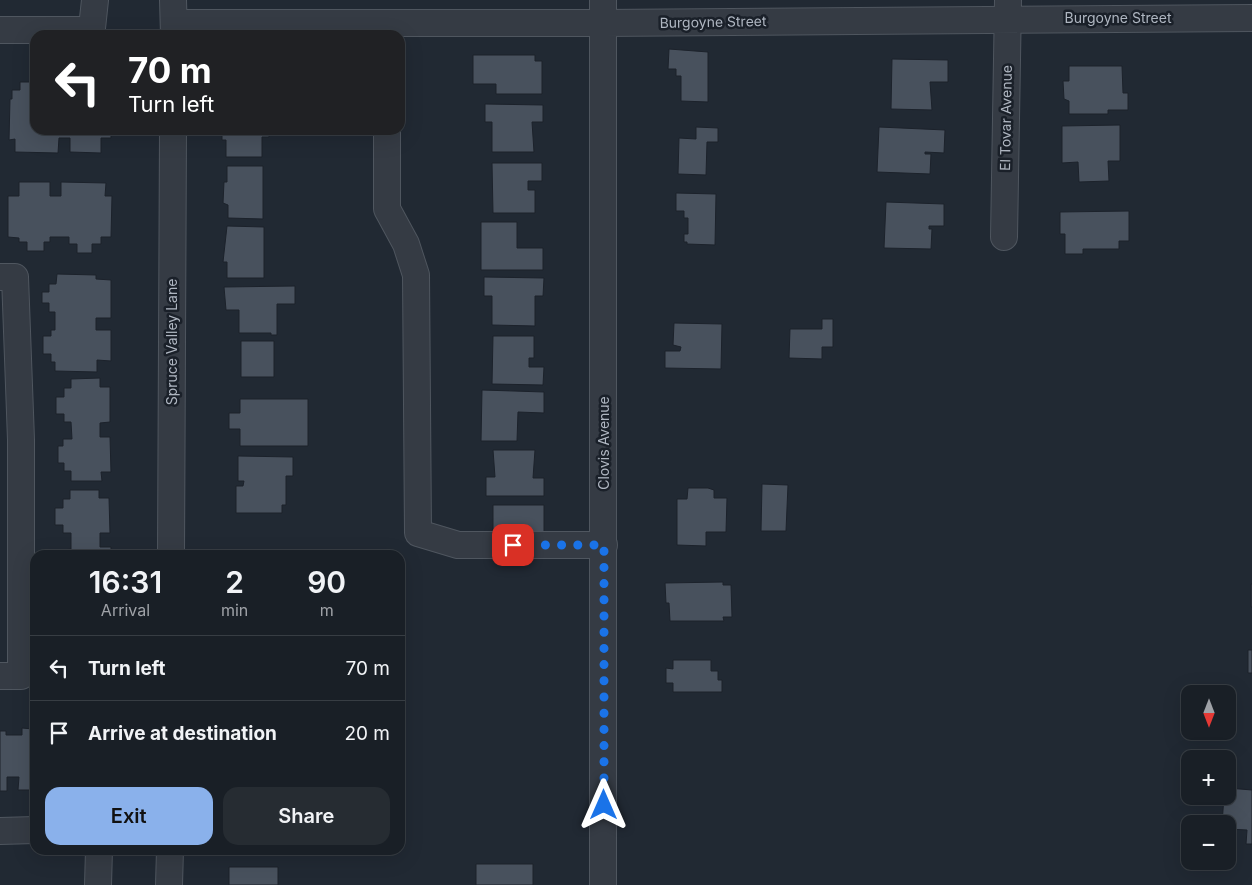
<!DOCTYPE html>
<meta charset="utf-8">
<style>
:root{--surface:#191f26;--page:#262c32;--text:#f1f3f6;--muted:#9fa2a7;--line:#373d43;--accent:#8ab1eb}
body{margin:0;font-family:Inter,sans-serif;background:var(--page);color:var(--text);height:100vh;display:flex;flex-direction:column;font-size:19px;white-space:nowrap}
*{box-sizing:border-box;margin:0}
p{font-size:16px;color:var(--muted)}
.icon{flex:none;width:28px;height:28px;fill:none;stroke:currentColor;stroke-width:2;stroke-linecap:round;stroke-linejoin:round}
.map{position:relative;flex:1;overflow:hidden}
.details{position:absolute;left:30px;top:550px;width:375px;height:305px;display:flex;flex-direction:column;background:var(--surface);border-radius:15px;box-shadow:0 5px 20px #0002,0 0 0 1px var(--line)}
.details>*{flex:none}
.guide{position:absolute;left:30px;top:30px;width:375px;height:105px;border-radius:15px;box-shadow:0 5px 20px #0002,0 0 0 1px var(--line);background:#202124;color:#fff;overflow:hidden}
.needle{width:32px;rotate:180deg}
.buttons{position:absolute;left:1181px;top:685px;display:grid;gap:10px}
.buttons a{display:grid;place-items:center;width:55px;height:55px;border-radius:10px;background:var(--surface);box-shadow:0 5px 20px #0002,0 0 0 1px var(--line);font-size:25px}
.pin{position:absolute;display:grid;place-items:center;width:42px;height:42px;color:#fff;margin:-21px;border-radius:10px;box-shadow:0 2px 8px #0006}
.me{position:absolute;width:55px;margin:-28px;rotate:0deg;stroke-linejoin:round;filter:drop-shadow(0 0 4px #0008)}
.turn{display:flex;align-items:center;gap:18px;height:105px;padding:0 15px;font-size:22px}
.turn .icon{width:65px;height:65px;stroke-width:2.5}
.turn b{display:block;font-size:35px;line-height:42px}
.eta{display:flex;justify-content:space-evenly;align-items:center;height:85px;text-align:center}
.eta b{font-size:30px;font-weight:600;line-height:35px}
.action{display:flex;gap:10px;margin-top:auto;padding:10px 15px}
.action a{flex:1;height:58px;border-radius:15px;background:var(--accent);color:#111;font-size:20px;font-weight:600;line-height:58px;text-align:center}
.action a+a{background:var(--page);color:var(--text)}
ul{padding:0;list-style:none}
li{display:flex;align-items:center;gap:15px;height:65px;padding:0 15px;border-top:1px solid var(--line)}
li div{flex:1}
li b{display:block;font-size:19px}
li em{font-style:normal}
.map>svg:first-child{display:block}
.building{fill:#48515d;stroke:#1c222b}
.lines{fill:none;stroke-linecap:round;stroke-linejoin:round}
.minor-casing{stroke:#4f565f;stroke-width:28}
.minor{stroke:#353b44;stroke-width:26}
.route{stroke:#1a73e8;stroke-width:9;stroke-dasharray:0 16.2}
.labels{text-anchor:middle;stroke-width:5;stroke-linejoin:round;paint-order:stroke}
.street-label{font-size:14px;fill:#afb6c1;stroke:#1a2029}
</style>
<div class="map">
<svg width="1252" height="885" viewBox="0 0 1252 885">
<rect width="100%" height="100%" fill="#212933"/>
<path class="building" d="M 669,49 L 708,52 L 708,102 L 681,101 L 681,76 L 676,76 L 676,69 L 668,69 Z
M 473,55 L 535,55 L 535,61 L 542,61 L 542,94 L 496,94 L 496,84 L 473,84 Z
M 892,59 L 948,60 L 948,82 L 930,82 L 932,110 L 891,109 Z
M 1069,66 L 1122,66 L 1123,93 L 1128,93 L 1128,110 L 1108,110 L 1108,114 L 1069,114 L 1069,101 L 1064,99 L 1063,81 L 1069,81 Z
M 20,82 L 35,82 L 35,130 L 111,130 L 111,138 L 101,138 L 101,153 L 70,152 L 70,138 L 59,138 L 58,153 L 15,152 L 15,139 L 9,140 L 10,99 L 12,99 L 12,90 L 20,90 Z
M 485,104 L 543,105 L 543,122 L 532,122 L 534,152 L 492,152 L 492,122 L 485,122 Z
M 1120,125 L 1120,161 L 1108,161 L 1109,181 L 1079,182 L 1078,162 L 1062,163 L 1062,126 Z
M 696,127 L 718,128 L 718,142 L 707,142 L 706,175 L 678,174 L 679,138 L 696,139 Z
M 879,127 L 945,130 L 944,153 L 925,152 L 925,154 L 931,154 L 930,174 L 877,172 Z
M 222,130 L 269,130 L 269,137 L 262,137 L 262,157 L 226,157 L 226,140 L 222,140 Z
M 492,163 L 542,163 L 542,181 L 528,181 L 528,190 L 535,190 L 535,213 L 493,213 Z
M 227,166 L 263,166 L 263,219 L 228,218 L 228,205 L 223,203 L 224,182 L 227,182 Z
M 19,182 L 50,182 L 50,196 L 61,196 L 61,182 L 106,183 L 105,196 L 112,196 L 111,237 L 101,237 L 101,244 L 92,244 L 92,253 L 77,253 L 77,244 L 69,244 L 69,237 L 50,237 L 50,242 L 44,242 L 44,251 L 27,251 L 27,242 L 19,242 L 19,238 L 8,237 L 8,196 L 19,196 Z
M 676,193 L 716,194 L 715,245 L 687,244 L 687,242 L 684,242 L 684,234 L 688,234 L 688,218 L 684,218 L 684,211 L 676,211 Z
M 886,202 L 944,204 L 944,226 L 929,226 L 929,229 L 932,229 L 931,249 L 884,248 Z
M 1129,211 L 1129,241 L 1119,241 L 1119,249 L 1083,249 L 1083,254 L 1065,254 L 1065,234 L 1060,234 L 1060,212 Z
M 481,222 L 517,222 L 517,248 L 543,248 L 543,270 L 481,270 Z
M 227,226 L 264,227 L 264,278 L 227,278 L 227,262 L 223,262 Z
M 57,274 L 96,275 L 96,279 L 111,280 L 111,318 L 96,318 L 96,330 L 111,330 L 111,361 L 97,360 L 97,372 L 55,371 L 55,362 L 51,362 L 51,354 L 43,354 L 43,336 L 51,336 L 51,330 L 55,330 L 55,312 L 49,312 L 49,303 L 42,303 L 42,292 L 49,292 L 49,284 L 56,284 Z
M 484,277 L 544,278 L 543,296 L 535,296 L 535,326 L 492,325 L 492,296 L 484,296 Z
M 295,286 L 295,304 L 277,304 L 277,335 L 271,335 L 271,333 L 239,333 L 239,310 L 226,310 L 224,287 Z
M 822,319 L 833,319 L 833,347 L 822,347 L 822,359 L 789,358 L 790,329 L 822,329 Z
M 674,323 L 722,324 L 721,369 L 665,368 L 665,351 L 680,351 L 681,347 L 673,345 Z
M 493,336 L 534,336 L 534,358 L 529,358 L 529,367 L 544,367 L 543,385 L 492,384 Z
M 241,341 L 274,341 L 274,377 L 241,377 Z
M 100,378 L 100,387 L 110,387 L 110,422 L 100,423 L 100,437 L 110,437 L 111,472 L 101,472 L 102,481 L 71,481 L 71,471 L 64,471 L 64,463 L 58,463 L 58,446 L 63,446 L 63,439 L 72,439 L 71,422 L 64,422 L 64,414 L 56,414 L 56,397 L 64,397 L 64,388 L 71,388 L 71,379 Z
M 482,390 L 544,392 L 544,413 L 518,412 L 517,441 L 481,441 Z
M 240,399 L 308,399 L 308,446 L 240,446 L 240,429 L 229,429 L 229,413 L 240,413 Z
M 493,450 L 535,450 L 533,478 L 544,478 L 544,496 L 486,496 L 486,477 L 495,477 Z
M 238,456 L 293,457 L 293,476 L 286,476 L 286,505 L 282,505 L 282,513 L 236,513 L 236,486 L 243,486 L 244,481 L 238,481 Z
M 762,484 L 788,485 L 786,531 L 761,531 Z
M 688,488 L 708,488 L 714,490 L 714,498 L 727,498 L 726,532 L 706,532 L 706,546 L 677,545 L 677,499 L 687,499 Z
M 70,490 L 99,490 L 99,498 L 109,498 L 110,533 L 100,533 L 100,547 L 111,547 L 111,555 L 63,555 L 63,550 L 71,549 L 71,533 L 63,533 L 63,525 L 55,525 L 55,508 L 63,508 L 63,499 L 70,499 Z
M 493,505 L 544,505 L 544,538 L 493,538 Z
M 723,582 L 723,585 L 731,585 L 732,617 L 723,617 L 724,621 L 670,621 L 669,603 L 666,603 L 665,583 Z
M 1251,584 L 1252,584 L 1252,607 L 1251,607 Z
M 1248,650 L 1252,650 L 1252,673 L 1248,673 Z
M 673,660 L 711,660 L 711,671 L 718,671 L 718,680 L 722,680 L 722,692 L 673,692 L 673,683 L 666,683 L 666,668 L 673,669 Z
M 33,720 L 35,720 L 35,790 L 18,790 L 19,777 L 7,777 L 7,791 L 0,791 L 0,731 L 6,731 L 6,735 L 22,735 L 22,728 L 33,729 Z
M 1228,788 L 1252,790 L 1252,844 L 1246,844 L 1247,830 L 1228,829 L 1228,824 L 1222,824 L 1224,796 L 1228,796 Z
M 476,864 L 533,864 L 533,885 L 476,885 Z
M 229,867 L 278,867 L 278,885 L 229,885 Z"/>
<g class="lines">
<g class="minor-casing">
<path id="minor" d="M 173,0 L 174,35
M 174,23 L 603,23 L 1252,18
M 0,30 L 88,30 L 92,28 L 95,0
M 387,130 L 387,209 L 406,244 L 416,275 L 418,533 L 458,545 L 604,545
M 1004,237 L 1008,0
M 0,277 L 15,277 L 21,440 L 21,676 L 0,676
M 171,555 L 173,130
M 0,831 L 35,830
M 98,885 L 99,850
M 169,885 L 170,850
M 603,885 L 603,0"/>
</g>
<use href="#minor" class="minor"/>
</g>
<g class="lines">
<path class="route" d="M 513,545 L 604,545 L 604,805"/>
</g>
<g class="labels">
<g class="street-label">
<text x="1118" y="23">Burgoyne Street</text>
<text transform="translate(713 22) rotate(-1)" y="5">Burgoyne Street</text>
<text transform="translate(1006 118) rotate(-89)" y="5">El Tovar Avenue</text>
<text transform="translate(172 342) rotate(-90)" y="5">Spruce Valley Lane</text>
<text transform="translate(604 443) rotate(-90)" y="5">Clovis Avenue</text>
</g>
</g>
</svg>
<div class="buttons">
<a><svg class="needle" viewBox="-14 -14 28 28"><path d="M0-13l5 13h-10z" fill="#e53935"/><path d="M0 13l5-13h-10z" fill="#9fa2a7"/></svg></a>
<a>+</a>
<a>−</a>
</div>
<div class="pin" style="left:513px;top:545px;background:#d93025"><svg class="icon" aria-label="arrive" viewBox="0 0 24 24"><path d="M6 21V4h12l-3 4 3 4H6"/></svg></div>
<svg class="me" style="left:604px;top:805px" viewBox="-20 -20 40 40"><path d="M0-17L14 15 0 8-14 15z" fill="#1a73e8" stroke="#fff" stroke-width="4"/></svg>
<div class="guide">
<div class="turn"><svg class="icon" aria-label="left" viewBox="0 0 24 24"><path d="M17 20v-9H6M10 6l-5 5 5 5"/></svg><div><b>70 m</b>Turn left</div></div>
</div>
<section class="details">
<div class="eta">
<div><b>16:31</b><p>Arrival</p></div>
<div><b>2</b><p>min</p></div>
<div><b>90</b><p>m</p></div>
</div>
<ul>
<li><svg class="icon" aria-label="left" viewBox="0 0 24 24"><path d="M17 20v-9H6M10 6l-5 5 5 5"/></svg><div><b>Turn left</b></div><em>70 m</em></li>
<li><svg class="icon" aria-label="arrive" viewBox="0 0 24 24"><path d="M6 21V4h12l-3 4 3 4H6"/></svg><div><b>Arrive at destination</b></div><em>20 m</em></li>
</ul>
<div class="action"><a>Exit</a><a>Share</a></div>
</section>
</div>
